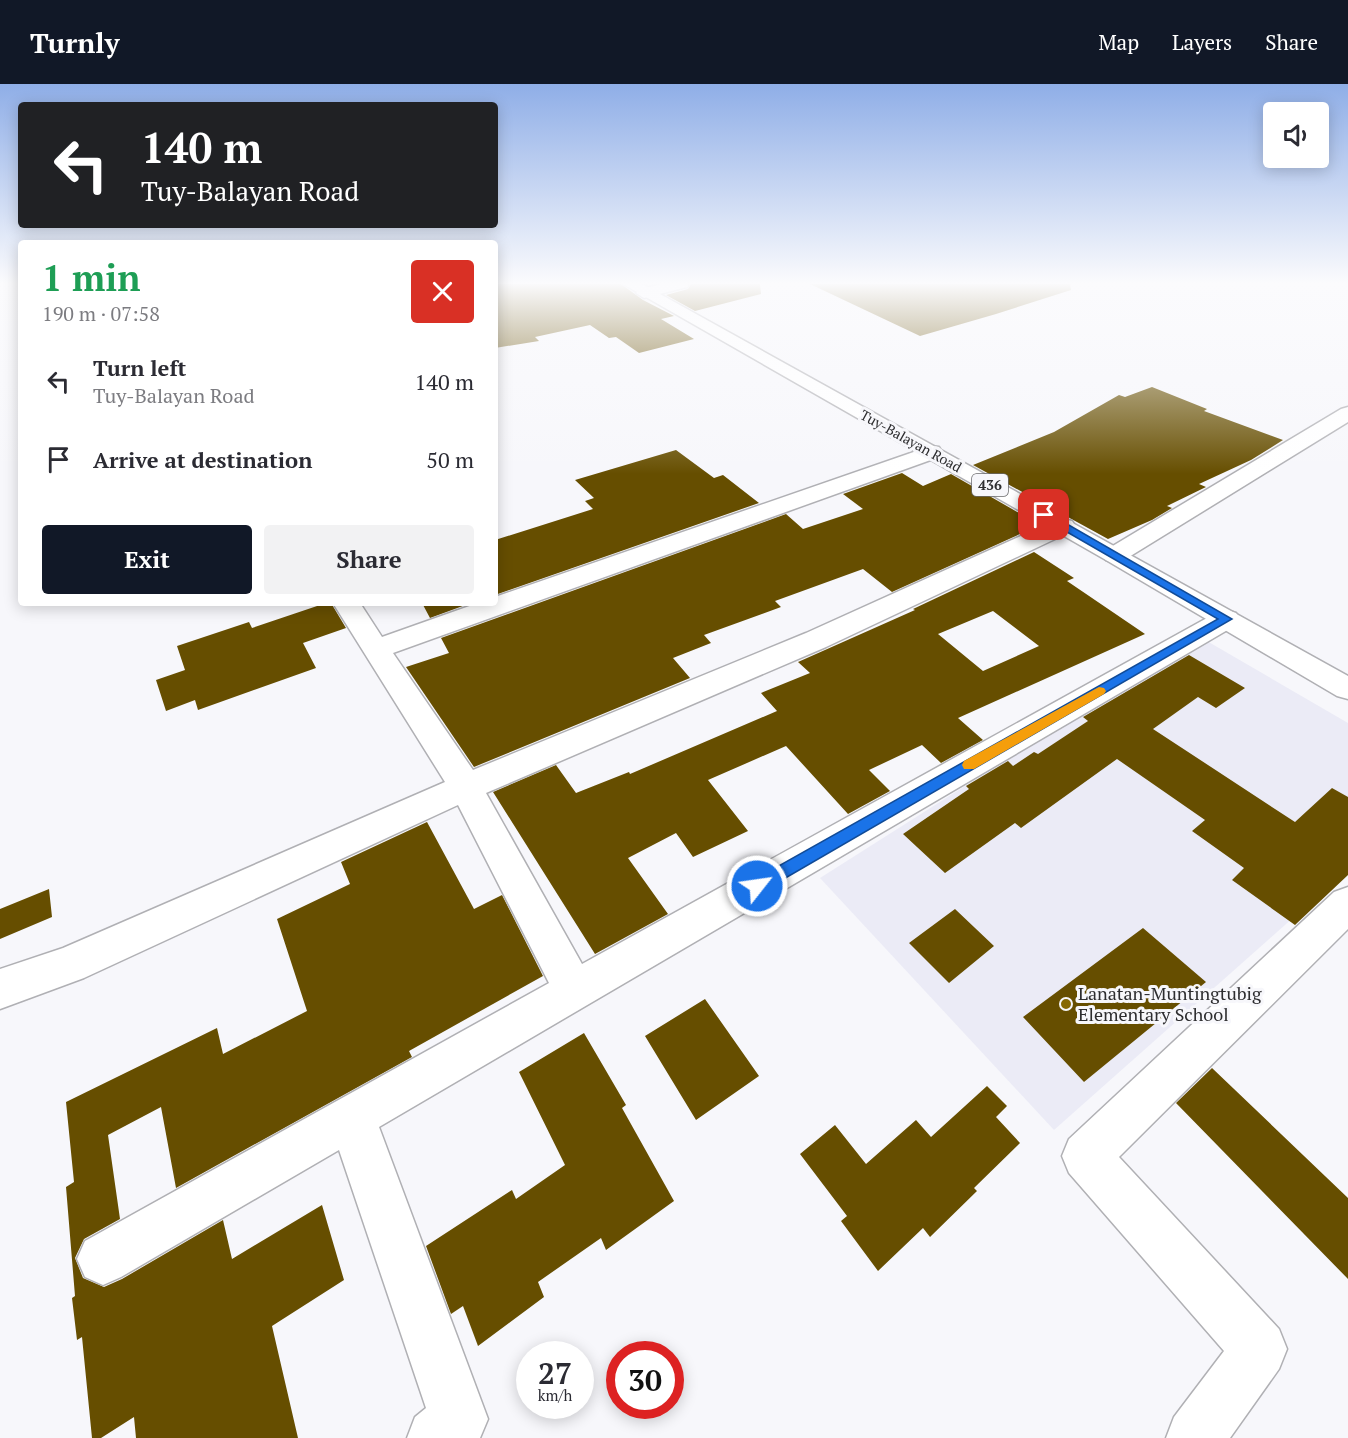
<!DOCTYPE html>
<meta charset="utf-8">
<style>
:root{--surface:#fff;--page:#f2f2f3;--text:#2b2b33;--muted:#7c7c81;--accent:#111827}
body{margin:0;font-family:"PT Serif",serif;background:var(--page);color:var(--text);height:100vh;display:flex;flex-direction:column;font-size:22px;white-space:nowrap}
*{box-sizing:border-box;margin:0}
p{font-size:20px;color:var(--muted)}
.icon{flex:none;width:33px;height:33px;fill:none;stroke:currentColor;stroke-width:2;stroke-linecap:round;stroke-linejoin:round}
.map{position:relative;flex:1;overflow:hidden}
.panel{position:absolute;left:18px;top:156px;width:480px;height:366px;display:flex;flex-direction:column;background:var(--surface);border-radius:6px;box-shadow:0 3px 15px #0003}
.panel>*{flex:none}
.hud{position:absolute;left:18px;top:18px;width:480px;height:126px;border-radius:6px;box-shadow:0 3px 15px #0003;background:#202124;color:#fff;overflow:hidden}
.controls{position:absolute;left:1263px;top:18px;display:grid;gap:12px}
.controls a{display:grid;place-items:center;width:66px;height:66px;border-radius:6px;background:var(--surface);box-shadow:0 3px 15px #0003;font-size:30px}
.speed{position:absolute;left:516px;top:1257px;display:flex;gap:12px;font-size:30px;font-weight:700;text-align:center}
.speed>*{display:grid;place-content:center;width:78px;height:78px;border-radius:50%;background:var(--surface);box-shadow:0 3px 15px #0003;line-height:1}
.speed small{font-size:15px;font-weight:400}
.speed .limit{border:9px solid #d22;background:#fff;color:#111}
.pin{position:absolute;display:grid;place-items:center;width:51px;height:51px;color:#fff;margin:-26px;border-radius:12px;box-shadow:0 3px 9px #0006}
.me{position:absolute;width:66px;margin:-33px;rotate:60deg;stroke-linejoin:round;filter:drop-shadow(0 0 4px #0008)}
.turn{display:flex;align-items:center;gap:21px;height:126px;padding:0 24px;font-size:27px}
.turn .icon{width:78px;height:78px;stroke-width:2.5}
.turn b{display:block;font-size:42px;line-height:51px}
.round{display:grid;place-items:center;flex:none;width:63px;height:63px;border-radius:6px;background:var(--page)}
.overview{display:flex;align-items:center;justify-content:space-between;height:102px;padding:0 24px}
h1{font-size:36px;font-weight:800;line-height:45px;color:#1e9e55}
.cta{display:flex;gap:12px;margin-top:auto;padding:12px 24px}
.cta a{flex:1;height:69px;border-radius:6px;background:var(--accent);color:#fff;font-size:24px;font-weight:800;line-height:69px;text-align:center}
.cta a+a{background:var(--page);color:var(--text)}
ul{padding:0;list-style:none}
li{display:flex;align-items:center;gap:18px;height:78px;padding:0 24px}
li div{flex:1}
li b{display:block;font-size:22px}
li em{font-style:normal}
header{display:flex;align-items:center;gap:36px;box-sizing:border-box;height:84px;padding:0 30px;background:var(--accent);color:#fff}
header strong{font-size:28px}
nav{display:flex;gap:33px;margin-inline-start:auto;font-size:21px}
.map>svg:first-child{display:block}
.built{fill:#ebebf6}
.building{fill:#664e00;fill-rule:evenodd}
.lines{fill:none;stroke-linecap:round;stroke-linejoin:round}
.minor-casing{stroke:#b0b0b4;stroke-width:3}
.primary-casing{stroke:#b0b0b4;stroke-width:3}
.minor{fill:#fff;fill-rule:evenodd}
.primary{fill:#fff;fill-rule:evenodd}
.route{fill:#1a73e8;stroke:#114b97;stroke-width:1.5}
.slow{fill:#f59e0b}
.poi-dot{fill:#876905;stroke:#f7f7fb;stroke-width:2}
.labels{text-anchor:middle;stroke-width:6;stroke-linejoin:round;paint-order:stroke}
.far-street-label{font-size:14px;fill:#2d2d2f;stroke:#f7f7fb}
.shield{fill:#f7f7fb;stroke:#6a6a6c;stroke-width:1.5}
.shield-label{font-size:14px;font-weight:bold;fill:#2d2d2f}
.near-poi-label{font-size:18px;fill:#2d2d2f;stroke:#f7f7fb;text-anchor:start}
</style>
<header>
<strong>Turnly</strong>
<nav><a>Map</a><a>Layers</a><a>Share</a></nav>
</header>
<div class="map">
<svg width="1348" height="1354" viewBox="0 0 1348 1354">
<rect width="100%" height="100%" fill="#f7f7fb"/>
<path class="built" d="M 1200,553 L 1348,639 L 1348,785 L 1054,1046 L 820,794 Z"/>
<path class="building" d="M 495,200 L 621,200 L 643,216 L 674,232 L 661,235 L 694,255 L 639,269 L 616,253 L 609,254 L 590,241 L 535,253 L 539,257 L 495,264 Z
M 691,200 L 760,200 L 761,210 L 695,227 L 666,211 L 688,205 Z
M 810,200 L 1070,200 L 1071,206 L 996,230 L 920,252 Z
M 1152,303 L 1207,325 L 1204,327 L 1283,356 L 1251,376 L 1199,400 L 1206,403 L 1167,422 L 1172,424 L 1152,436 L 1108,455 L 973,381 L 1054,348 L 1119,311 L 1125,313 Z
M 676,366 L 714,394 L 723,391 L 759,419 L 495,511 L 495,456 L 593,425 L 585,417 L 594,414 L 575,396 Z
M 902,389 L 923,402 L 951,390 L 1040,441 L 892,508 L 863,485 L 775,517 L 781,523 L 704,551 L 711,559 L 673,574 L 690,594 L 474,683 L 406,583 L 449,569 L 441,554 L 786,430 L 803,445 L 863,425 L 843,410 Z
M 1034,468 L 1074,494 L 1067,497 L 1145,550 L 958,634 L 983,656 L 941,679 L 922,661 L 869,686 L 890,707 L 848,730 L 786,662 L 708,696 L 748,747 L 693,773 L 676,749 L 628,774 L 668,830 L 595,870 L 493,708 L 556,681 L 576,709 L 629,688 L 630,690 L 777,627 L 761,609 L 810,589 L 798,578 L 915,526 L 913,525 ZM 993,527 L 1039,562 L 983,587 L 938,550 Z
M 326,519 L 331,519 L 346,544 L 303,559 L 316,584 L 198,626 L 195,616 L 166,627 L 156,596 L 185,586 L 177,562 L 249,538 L 252,544 Z
M 422,519 L 471,519 L 430,534 Z
M 1189,571 L 1245,604 L 1216,624 L 1198,613 L 1153,645 L 1295,738 L 1332,704 L 1348,713 L 1348,791 L 1295,841 L 1232,796 L 1244,784 L 1192,747 L 1205,736 L 1117,675 L 1021,744 L 1015,739 L 945,789 L 903,750 L 969,705 L 966,702 L 1008,677 L 1013,682 L 1034,668 L 1038,670 L 1088,637 L 1083,633 Z
M 427,738 L 474,825 L 502,811 L 543,892 L 409,967 L 412,973 L 176,1104 L 161,1023 L 108,1051 L 120,1135 L 84,1155 L 75,1174 L 83,1194 L 104,1203 L 122,1195 L 223,1136 L 232,1175 L 322,1121 L 344,1196 L 272,1242 L 298,1354 L 136,1354 L 134,1333 L 101,1354 L 92,1354 L 82,1253 L 77,1256 L 72,1214 L 75,1212 L 66,1103 L 74,1098 L 66,1018 L 217,944 L 223,970 L 307,927 L 277,835 L 350,800 L 341,778 Z
M 49,805 L 52,833 L 0,855 L 0,825 Z
M 955,825 L 994,862 L 949,899 L 909,859 Z
M 1143,844 L 1206,898 L 1084,998 L 1023,933 Z
M 705,915 L 759,992 L 696,1036 L 645,952 Z
M 584,949 L 626,1021 L 622,1024 L 674,1117 L 606,1166 L 601,1154 L 538,1198 L 544,1213 L 478,1262 L 463,1222 L 451,1230 L 426,1162 L 512,1106 L 516,1115 L 565,1081 L 519,988 Z
M 1212,984 L 1348,1114 L 1348,1195 L 1176,1019 Z
M 987,1002 L 1007,1022 L 996,1033 L 1020,1059 L 974,1104 L 977,1107 L 930,1153 L 923,1144 L 878,1187 L 841,1137 L 847,1132 L 800,1070 L 835,1041 L 866,1080 L 916,1036 L 931,1053 Z"/>
<g class="lines">
<g class="minor-casing">
<path id="minor" d="M 661,200 L 689,200 L 687,203 L 644,214 L 636,209 L 639,206 Z
M 1348,323 L 1348,338 L 1124,476 L 1115,479 L 1106,476 L 1102,471 L 1106,466 L 1341,325 Z
M 931,362 L 939,363 L 942,368 L 939,373 L 393,569 L 473,686 L 806,549 L 1054,437 L 1063,435 L 1072,437 L 1075,442 L 1072,447 L 826,563 L 486,709 L 582,880 L 1216,529 L 1226,526 L 1236,529 L 1240,535 L 1236,541 L 379,1043 L 488,1335 L 480,1354 L 407,1354 L 415,1333 L 426,1324 L 339,1066 L 121,1193 L 103,1201 L 85,1193 L 77,1175 L 85,1157 L 549,899 L 458,721 L 84,894 L 0,925 L 0,885 L 63,864 L 445,698 L 333,519 L 360,519 L 382,553 L 478,519 L 495,519 L 495,513 Z
M 1348,803 L 1348,845 L 1119,1073 L 1279,1245 L 1287,1265 L 1279,1285 L 1230,1354 L 1166,1354 L 1174,1333 L 1224,1267 L 1069,1089 L 1062,1072 L 1069,1055 L 1334,808 Z"/>
</g>
<g class="primary-casing">
<path id="primary" d="M 623,200 L 642,200 L 1348,592 L 1348,615 L 1337,612 L 1106,476 Z"/>
</g>
<use href="#minor" class="minor"/>
<use href="#primary" class="primary"/>
</g>
<linearGradient id="sky" x2="0" y2="1"><stop stop-color="#8faee7"/><stop offset="0.51" stop-color="#fbfbfd"/><stop offset="1" stop-color="#fbfbfd" stop-opacity="0"/></linearGradient>
<rect width="1348" height="390" fill="url(#sky)"/>
<path class="route" d="M 1041,429 L 1048,429 L 1232,535 L 763,807 L 757,809 L 752,807 L 749,802 L 752,797 L 1218,535 L 1041,433 Z"/>
<path class="slow" d="M 1099,603 L 1104,604 L 1106,607 L 1104,610 L 974,685 L 964,685 L 962,681 L 964,677 Z"/>
<circle class="poi-dot" cx="1066" cy="920" r="6"/>
<g class="labels">
<g class="far-street-label">
<text transform="translate(911 357) rotate(29)" y="5">Tuy-Balayan Road</text>
</g>
<rect class="shield" x="972" y="390" width="36" height="22" rx="4.5"/>
<g class="shield-label">
<text x="990" y="406">436</text>
</g>
<g class="near-poi-label">
<text x="1078" y="916">Lanatan-Muntingtubig<tspan x="1078" dy="21">Elementary School</tspan></text>
</g>
</g>
</svg>
<div class="controls">
<a><svg class="icon" aria-label="sound" viewBox="0 0 24 24"><path d="M4 9h4l5-4v14l-5-4H4zM17 9q2 3 0 6"/></svg></a>
</div>
<div class="speed"><div>27<small>km/h</small></div><div class="limit">30</div></div>
<div class="pin" style="left:1044px;top:431px;background:#d93025"><svg class="icon" aria-label="arrive" viewBox="0 0 24 24"><path d="M6 21V4h12l-3 4 3 4H6"/></svg></div>
<svg class="me" style="left:757px;top:802px" viewBox="-20 -20 40 40"><circle r="17" fill="#1a73e8" stroke="#fff" stroke-width="3"/><path d="M0-11L8 9 0 5-8 9z" fill="#fff"/></svg>
<div class="hud">
<div class="turn"><svg class="icon" aria-label="left" viewBox="0 0 24 24"><path d="M17 20v-9H6M10 6l-5 5 5 5"/></svg><div><b>140 m</b>Tuy-Balayan Road</div></div>
</div>
<section class="panel">
<div class="overview"><div><h1>1 min</h1><p>190 m · 07:58</p></div><a class="round" style="background:#d93025;color:#fff"><svg class="icon" aria-label="close" viewBox="0 0 24 24"><path d="M6 6l12 12M18 6L6 18"/></svg></a></div>
<ul>
<li><svg class="icon" aria-label="left" viewBox="0 0 24 24"><path d="M17 20v-9H6M10 6l-5 5 5 5"/></svg><div><b>Turn left</b><p>Tuy-Balayan Road</p></div><em>140 m</em></li>
<li><svg class="icon" aria-label="arrive" viewBox="0 0 24 24"><path d="M6 21V4h12l-3 4 3 4H6"/></svg><div><b>Arrive at destination</b></div><em>50 m</em></li>
</ul>
<div class="cta"><a>Exit</a><a>Share</a></div>
</section>
</div>
